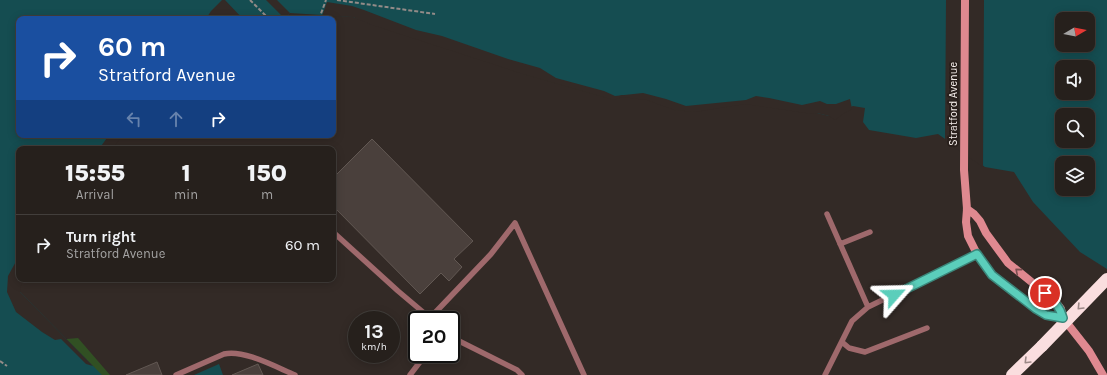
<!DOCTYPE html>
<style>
body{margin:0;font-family:Karla,sans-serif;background:#2e2825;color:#f1f3f6;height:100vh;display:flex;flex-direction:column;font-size:15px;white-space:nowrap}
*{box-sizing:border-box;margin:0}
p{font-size:13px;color:#a4a3a3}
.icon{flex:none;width:22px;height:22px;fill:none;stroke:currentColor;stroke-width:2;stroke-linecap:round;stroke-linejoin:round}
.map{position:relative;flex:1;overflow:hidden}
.details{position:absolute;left:16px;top:146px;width:320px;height:136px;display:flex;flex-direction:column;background:#26201c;border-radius:8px;box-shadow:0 2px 10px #0003,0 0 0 1px #423e3b}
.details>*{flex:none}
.banner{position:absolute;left:16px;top:16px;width:320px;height:122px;border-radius:8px;box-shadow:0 2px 10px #0003,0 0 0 1px #423e3b;background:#1a4fa0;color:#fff;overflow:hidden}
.needle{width:26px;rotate:80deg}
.controls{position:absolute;left:1055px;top:12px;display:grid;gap:8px}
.controls a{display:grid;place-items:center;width:40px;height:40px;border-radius:8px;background:#26201c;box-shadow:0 2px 10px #0003,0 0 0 1px #423e3b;font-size:20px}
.speed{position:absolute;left:348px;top:311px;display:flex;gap:8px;font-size:20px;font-weight:700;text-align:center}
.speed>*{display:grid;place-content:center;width:52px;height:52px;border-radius:50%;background:#26201c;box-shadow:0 2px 10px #0003,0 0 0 1px #423e3b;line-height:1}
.speed small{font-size:10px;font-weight:400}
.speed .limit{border:2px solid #111;border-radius:6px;background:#fff;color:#111}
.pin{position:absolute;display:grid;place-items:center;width:34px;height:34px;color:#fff;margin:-17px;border:2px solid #fff;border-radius:50%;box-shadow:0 1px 4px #0007}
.me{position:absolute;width:44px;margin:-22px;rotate:65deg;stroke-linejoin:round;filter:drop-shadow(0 0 3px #0008)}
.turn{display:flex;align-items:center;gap:14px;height:84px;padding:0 16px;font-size:18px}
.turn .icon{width:52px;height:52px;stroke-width:2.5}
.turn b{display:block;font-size:28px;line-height:34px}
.lanes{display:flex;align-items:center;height:38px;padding:0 16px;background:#0003;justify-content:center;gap:20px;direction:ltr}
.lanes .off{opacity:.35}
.eta{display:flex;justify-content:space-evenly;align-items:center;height:68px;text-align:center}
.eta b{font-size:24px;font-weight:800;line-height:28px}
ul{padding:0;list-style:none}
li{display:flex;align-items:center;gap:12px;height:60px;padding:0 16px;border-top:1px solid #423e3b}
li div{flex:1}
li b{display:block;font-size:15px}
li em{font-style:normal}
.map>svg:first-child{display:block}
</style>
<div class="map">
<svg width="1107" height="375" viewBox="0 0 1107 375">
<rect width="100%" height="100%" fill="#332a26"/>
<path fill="#315023" d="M 78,338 L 110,375 L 85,375 L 55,340 Z"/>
<path fill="#154d51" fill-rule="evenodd" d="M 0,0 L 222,0 L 211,11 L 206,19 L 19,19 L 19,135 L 120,135 L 111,149 L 19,149 L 19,279 L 20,292 L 102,375 L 0,375 Z
M 225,0 L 1107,0 L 1107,269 L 1080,252 L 1033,202 L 1014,172 L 985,167 L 938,134 L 916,138 L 869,130 L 863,122 L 865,108 L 853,106 L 829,116 L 817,113 L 745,102 L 695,110 L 647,98 L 622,95 L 614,98 L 353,17 L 290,13 L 285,19 L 243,19 ZM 1062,19 L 1088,19 L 1088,45 L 1062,45 ZM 1062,67 L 1088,67 L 1088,93 L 1062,93 ZM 1062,115 L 1088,115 L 1088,141 L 1062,141 ZM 1062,163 L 1088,163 L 1088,189 L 1062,189 Z
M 219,364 L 223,375 L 194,375 Z"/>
<path fill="#332a26" d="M 266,0 L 277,0 L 290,13 L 285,19 Z
M 946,0 L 984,0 L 983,167 L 945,141 Z
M 327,2 L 352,6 L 364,10 L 416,30 L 442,36 L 508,59 L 540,68 L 556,78 L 604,91 L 615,96 L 643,93 L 666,99 L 686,106 L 746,100 L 756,96 L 769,98 L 802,105 L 820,101 L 827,104 L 836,104 L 850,99 L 852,109 L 843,114 L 835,120 L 829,116 L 817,113 L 812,114 L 745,104 L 695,112 L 674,110 L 647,100 L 622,97 L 614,100 L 523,74 L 372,25 L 353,17 L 322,16 Z
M 109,135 L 122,135 L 113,149 L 99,149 Z
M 19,256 L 19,279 L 22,279 L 20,292 L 93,366 L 86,364 L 61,339 L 55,340 L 42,332 L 16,312 L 7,292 L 8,276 Z"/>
<path fill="#4a403c" stroke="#625853" d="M 372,139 L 473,241 L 454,259 L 462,267 L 449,281 L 441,273 L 420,294 L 333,206 L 333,178 Z
M 157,362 L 162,375 L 126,375 Z
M 258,364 L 263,375 L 232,375 Z"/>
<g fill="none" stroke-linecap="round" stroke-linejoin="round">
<path stroke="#938b88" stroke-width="2" stroke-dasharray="4 2" stroke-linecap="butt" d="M 250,0 L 269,19
M 337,0 L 435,14
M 319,19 L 326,0
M 0,361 L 7,366"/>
<path stroke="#9f696c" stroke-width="5.5" d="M 827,214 L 868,307
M 333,232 L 398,291 L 430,318
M 840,244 L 870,232
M 432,320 L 430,318 L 491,254 L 515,223 L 584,375
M 451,337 L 517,370 L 522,375
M 842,342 L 849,348 L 865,352 L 927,328
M 176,375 L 224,354 C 243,349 276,367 295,375
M 410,375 L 426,354
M 825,375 L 852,321 L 868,307 L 977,254"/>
<path stroke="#df8990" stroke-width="8" d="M 965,0 L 964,170 L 967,209 L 966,222 L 968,236 L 977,254 L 992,275 L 1036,309 L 1046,315 L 1063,318
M 967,209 L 974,214 L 980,221 L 986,233 L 1008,263 L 1055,301 L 1061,309 L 1063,318 L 1089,351 L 1103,375"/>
<path stroke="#fadedf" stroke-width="12" d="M 1012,375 L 1042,346"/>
<path stroke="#fadedf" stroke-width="12" d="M 1042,346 L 1107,279"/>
</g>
<defs><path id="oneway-chevron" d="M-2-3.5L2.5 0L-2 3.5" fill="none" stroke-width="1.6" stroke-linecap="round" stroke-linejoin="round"/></defs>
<use stroke="#7b4f50" href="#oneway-chevron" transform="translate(1018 271) rotate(-140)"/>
<g stroke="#9c8887">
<use href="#oneway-chevron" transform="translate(1080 307) rotate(134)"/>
<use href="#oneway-chevron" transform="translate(1027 361) rotate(135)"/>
</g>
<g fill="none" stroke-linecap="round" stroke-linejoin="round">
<g stroke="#3b867a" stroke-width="10">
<path id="route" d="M 894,295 L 977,254 L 992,275 L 1036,309 L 1046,315 L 1063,318 C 1060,307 1054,301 1045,293"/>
</g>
<use href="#route" stroke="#5bcebb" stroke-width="7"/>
</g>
<g text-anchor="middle" stroke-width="4" stroke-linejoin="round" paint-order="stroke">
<g font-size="11" fill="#f6efec" stroke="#29201c">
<text transform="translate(953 104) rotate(-90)" y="4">Stratford Avenue</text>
</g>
</g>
</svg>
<div class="controls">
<a><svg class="needle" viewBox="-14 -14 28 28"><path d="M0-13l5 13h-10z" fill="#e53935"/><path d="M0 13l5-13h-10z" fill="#a4a3a3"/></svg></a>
<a><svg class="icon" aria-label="sound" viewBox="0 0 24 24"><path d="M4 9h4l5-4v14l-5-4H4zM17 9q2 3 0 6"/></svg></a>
<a><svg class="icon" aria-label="search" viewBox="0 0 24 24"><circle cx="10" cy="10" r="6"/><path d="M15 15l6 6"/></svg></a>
<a><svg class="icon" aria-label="layers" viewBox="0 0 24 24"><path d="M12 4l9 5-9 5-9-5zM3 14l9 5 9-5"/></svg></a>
</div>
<div class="speed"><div>13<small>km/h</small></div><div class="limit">20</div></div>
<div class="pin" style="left:1045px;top:293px;background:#d93025"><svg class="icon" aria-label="arrive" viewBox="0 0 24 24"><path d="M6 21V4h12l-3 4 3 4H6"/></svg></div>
<svg class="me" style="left:894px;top:295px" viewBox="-20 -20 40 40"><path d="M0-17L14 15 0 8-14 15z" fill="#5bcebb" stroke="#fff" stroke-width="4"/></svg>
<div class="banner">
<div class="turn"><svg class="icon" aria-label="right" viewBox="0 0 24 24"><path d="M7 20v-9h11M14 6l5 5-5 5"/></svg><div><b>60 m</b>Stratford Avenue</div></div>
<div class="lanes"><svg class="icon off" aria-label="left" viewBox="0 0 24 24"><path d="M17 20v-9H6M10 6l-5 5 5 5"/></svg><svg class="icon off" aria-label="ahead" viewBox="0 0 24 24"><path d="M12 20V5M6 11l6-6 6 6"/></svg><svg class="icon" aria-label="right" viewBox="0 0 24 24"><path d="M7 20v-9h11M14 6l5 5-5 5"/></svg></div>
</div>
<section class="details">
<div class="eta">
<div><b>15:55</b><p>Arrival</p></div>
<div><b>1</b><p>min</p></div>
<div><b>150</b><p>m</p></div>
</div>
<ul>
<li><svg class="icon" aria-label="right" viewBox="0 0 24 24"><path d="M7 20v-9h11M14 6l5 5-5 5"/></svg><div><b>Turn right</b><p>Stratford Avenue</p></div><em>60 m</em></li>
</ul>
</section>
</div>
